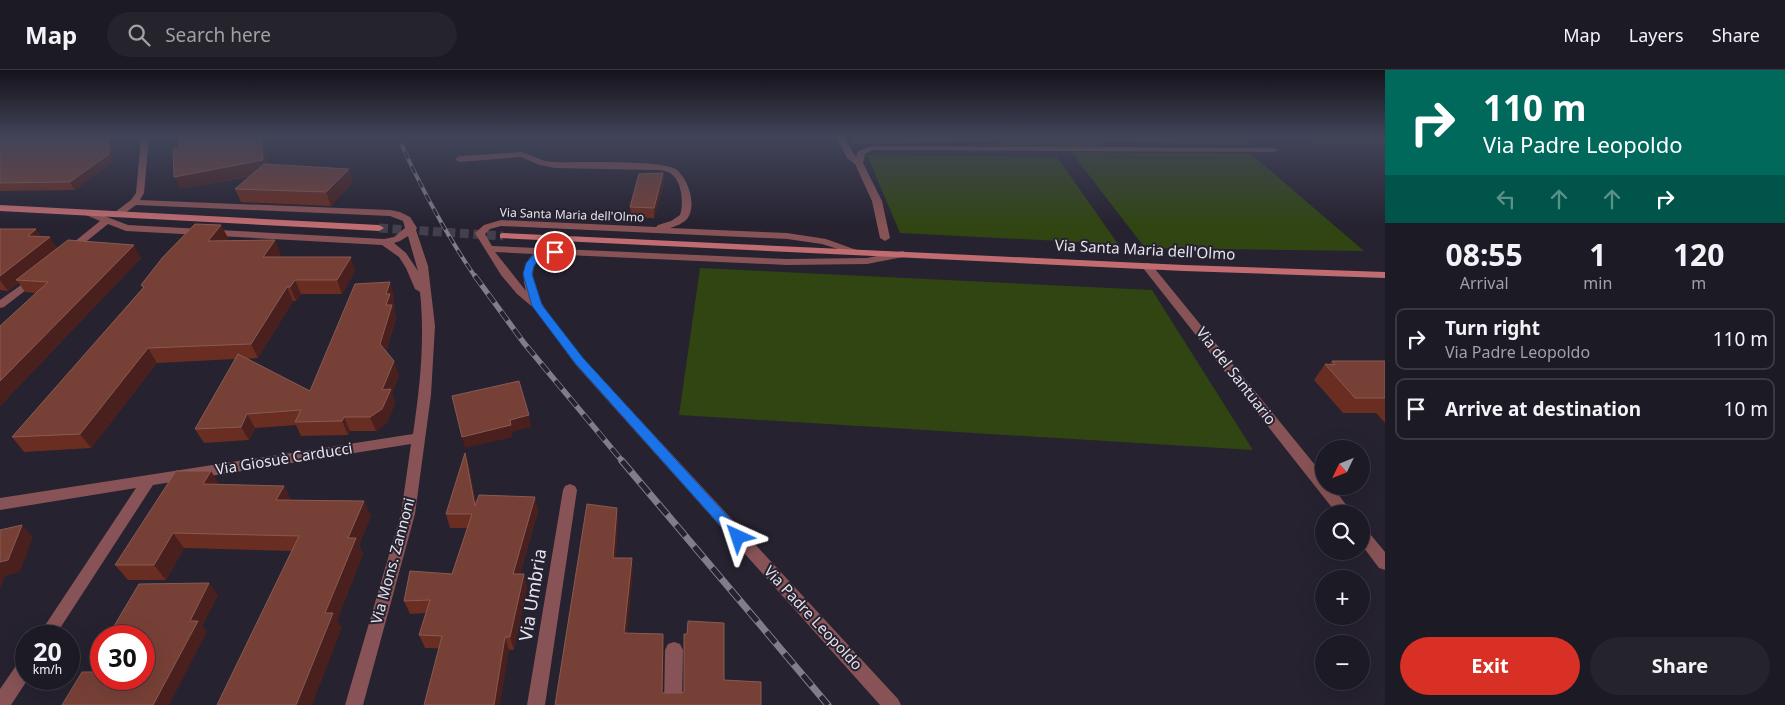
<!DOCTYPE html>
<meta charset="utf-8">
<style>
body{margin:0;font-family:"Noto Sans",sans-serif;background:#25232c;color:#f1f3f6;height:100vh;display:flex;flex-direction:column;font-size:19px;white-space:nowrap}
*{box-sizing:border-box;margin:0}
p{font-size:16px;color:#a0a1a6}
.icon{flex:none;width:28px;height:28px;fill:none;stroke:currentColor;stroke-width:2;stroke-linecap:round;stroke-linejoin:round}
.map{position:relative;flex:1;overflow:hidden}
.side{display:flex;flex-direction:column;background:#1c1a24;width:400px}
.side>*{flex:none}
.guide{background:#00695c;color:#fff;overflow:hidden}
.needle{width:32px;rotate:227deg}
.controls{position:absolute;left:1315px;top:370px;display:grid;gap:10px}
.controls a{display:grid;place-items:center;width:55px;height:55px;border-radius:50%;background:#1c1a24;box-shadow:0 5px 20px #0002,0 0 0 1px #3a3841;font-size:25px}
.speed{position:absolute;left:15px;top:555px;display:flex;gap:10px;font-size:25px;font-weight:700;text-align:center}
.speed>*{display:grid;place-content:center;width:65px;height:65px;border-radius:50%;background:#1c1a24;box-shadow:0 5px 20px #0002,0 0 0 1px #3a3841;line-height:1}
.speed small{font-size:12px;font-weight:400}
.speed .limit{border:8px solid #d22;background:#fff;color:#111}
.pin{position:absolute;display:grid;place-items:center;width:42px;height:42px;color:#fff;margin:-21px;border:2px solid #fff;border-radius:50%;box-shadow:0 1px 5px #0007}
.me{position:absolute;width:55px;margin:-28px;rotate:318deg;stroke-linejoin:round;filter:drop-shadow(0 0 4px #0008)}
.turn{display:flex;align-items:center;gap:18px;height:105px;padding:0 15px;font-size:22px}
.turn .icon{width:65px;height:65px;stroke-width:2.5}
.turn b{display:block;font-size:35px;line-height:42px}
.lanes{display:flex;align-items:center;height:48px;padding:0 15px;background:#0003;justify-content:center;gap:25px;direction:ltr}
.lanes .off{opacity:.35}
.eta{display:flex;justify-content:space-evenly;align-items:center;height:85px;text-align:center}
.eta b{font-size:30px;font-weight:700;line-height:35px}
.cta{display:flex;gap:10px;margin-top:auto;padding:10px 15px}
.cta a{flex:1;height:58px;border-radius:30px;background:#d93025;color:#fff;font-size:20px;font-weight:700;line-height:58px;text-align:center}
.cta a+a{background:#25232c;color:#f1f3f6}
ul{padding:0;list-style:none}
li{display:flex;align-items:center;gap:15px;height:62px;margin:0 10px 8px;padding:0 5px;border:2px solid #3a3841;border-radius:10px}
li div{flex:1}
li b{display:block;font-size:19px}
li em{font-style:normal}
header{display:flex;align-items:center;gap:30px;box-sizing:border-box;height:70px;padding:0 25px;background:#1c1a24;border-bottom:1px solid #3a3841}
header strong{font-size:24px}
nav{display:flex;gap:28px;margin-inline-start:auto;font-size:18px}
.search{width:350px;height:45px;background:#25232c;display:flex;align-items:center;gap:12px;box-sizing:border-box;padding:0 18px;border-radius:28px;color:#a0a1a6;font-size:19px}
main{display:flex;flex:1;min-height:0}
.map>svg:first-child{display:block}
</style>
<header>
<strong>Map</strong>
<div class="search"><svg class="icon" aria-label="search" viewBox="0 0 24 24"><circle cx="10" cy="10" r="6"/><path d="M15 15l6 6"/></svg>Search here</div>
<nav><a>Map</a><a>Layers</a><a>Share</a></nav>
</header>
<main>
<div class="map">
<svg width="1385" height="635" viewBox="0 0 1385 635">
<rect width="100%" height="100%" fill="#262230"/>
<path fill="#304512" d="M 850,67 L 1241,67 L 1251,75 L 1099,71 L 1105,78 L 1002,78 L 997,71 L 853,74 Z
M 1306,67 L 1385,67 L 1385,74 L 1316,74 Z
M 1071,82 L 1251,84 L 1364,181 L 1145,178 Z
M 867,85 L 1057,87 L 1118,174 L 900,163 Z
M 700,198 L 1152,220 L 1253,380 L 679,345 Z"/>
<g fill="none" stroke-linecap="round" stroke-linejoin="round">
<path stroke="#433f4c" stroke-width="9" stroke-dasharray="9 4.5" stroke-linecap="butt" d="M 379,158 L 503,166"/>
<path fill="#885356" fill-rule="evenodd" d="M 141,67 L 149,67 L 144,123 L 140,130 L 390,140 L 400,142 L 410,147 L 417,158 L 416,160 L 428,196 L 435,256 L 431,325 L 415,444 L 363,635 L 345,635 L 401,444 L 411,374 L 153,415 L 55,566 L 38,566 L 136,418 L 0,440 L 0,428 L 413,364 C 420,317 425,270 420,222 L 415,219 L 406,198 L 399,187 L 382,175 L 126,161 L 108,154 L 72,183 L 68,184 L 63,181 L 100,151 L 86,145 L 84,143 L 89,140 L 128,155 L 384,169 L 394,167 L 405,158 L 403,151 L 390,146 L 136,135 L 121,146 L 115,146 L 115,142 L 131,130 L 136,123 ZM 408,166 L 418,201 L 406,183 L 394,173 L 400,171 Z
M 836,67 L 844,67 L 856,87 L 858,81 L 872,76 L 1274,78 L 1278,80 L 1274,82 L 873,80 L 865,84 L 863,93 L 882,131 L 890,168 L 885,171 L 880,168 L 872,131 L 855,94 L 847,88 Z
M 522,82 L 545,91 L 555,92 C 578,93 662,89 677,100 C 689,110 697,137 687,149 C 682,154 676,156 670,158 L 787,163 L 826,169 L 862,182 L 857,185 L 822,174 L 787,169 L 501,156 L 490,159 L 485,164 L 492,176 L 787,189 L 867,188 L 903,181 L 908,184 L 903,187 L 867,194 L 787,195 L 544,184 C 541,188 536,192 534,197 C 526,225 567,268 583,288 L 898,629 L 901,635 L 880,635 L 575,294 L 535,239 L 517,224 L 501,205 L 475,163 L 484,155 L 501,150 L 656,157 L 658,155 L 671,151 L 680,145 C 684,133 682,110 670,103 C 666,101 661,100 658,100 L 555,98 L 540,95 L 521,87 L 459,92 L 455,89 L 459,86 ZM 495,182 L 533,184 C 522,196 522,206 526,221 Z
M 1147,193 L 1151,194 L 1324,406 L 1324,416 L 1332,416 L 1353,444 L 1337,444 L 1143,198 L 1142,196 Z
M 35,205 L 40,208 L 39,210 L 4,237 L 0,238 L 0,230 Z
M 570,414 L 575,416 L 577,420 L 545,635 L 527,635 L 563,420 L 565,416 Z
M 1361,457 L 1366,459 L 1385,482 L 1385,500 L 1379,498 L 1361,474 Z
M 674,572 L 680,574 L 683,580 L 682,635 L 664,635 L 665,580 L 668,574 Z
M 26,588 L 28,609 L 11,635 L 0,635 L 0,619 L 20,590 Z"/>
<path fill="#c06c71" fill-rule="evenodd" d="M 0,135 L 379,155 L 384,158 L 379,161 L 0,141 Z
M 503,163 L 1184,195 L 1385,202 L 1385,208 L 1184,201 L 500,168 L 500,164 Z"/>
<g stroke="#817d89" stroke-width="4">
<path id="rail-far2" d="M 398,67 C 420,116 445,163 476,208"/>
</g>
<g stroke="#817d89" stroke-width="5.5">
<path id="rail-far1" d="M 475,206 L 524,273 L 623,392"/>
</g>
<g stroke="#817d89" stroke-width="7">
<path id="rail" d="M 622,391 L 828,635"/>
</g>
<use href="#rail-far2" stroke="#262230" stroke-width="2.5" stroke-dasharray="8" stroke-linecap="butt"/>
<use href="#rail-far1" stroke="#262230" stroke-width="4" stroke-dasharray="11" stroke-linecap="butt"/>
<use href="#rail" stroke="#262230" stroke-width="5" stroke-dasharray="14" stroke-linecap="butt"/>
</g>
<path fill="#692d21" d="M 0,67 L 111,67 L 113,92 L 75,120 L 0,121 Z
M 267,94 L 353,112 L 331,136 L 241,132 L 235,119 L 251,106 L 180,119 Z
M 663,103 L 664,113 L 654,148 L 631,147 L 630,137 Z
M 221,155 L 228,168 L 226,171 L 281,184 L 278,187 L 355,201 L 342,224 L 301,224 L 296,231 L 293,231 L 258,288 L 246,289 L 310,321 L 394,225 L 393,231 L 395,237 L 394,240 L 396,248 L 386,282 L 399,305 L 392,323 L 395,333 L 387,353 L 376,361 L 350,361 L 348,365 L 301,366 L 296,355 L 255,358 L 249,370 L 204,373 L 195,359 L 235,289 L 157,293 L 91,378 L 24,382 L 12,367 L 143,218 L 141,215 Z
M 0,159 L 36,159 L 41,167 L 57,178 L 141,188 L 0,336 L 0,256 L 36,223 L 25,222 L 19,213 L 8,221 L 0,220 Z
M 1332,291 L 1385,291 L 1385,353 L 1376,343 L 1343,343 L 1314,310 L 1325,294 L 1330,294 Z
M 465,383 L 469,397 L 476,433 L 535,427 L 538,441 L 520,504 L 524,504 L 527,518 L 514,580 L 425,578 L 419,565 L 426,543 L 410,544 L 404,531 L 452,504 L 468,458 L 450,458 L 446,444 Z
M 211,401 L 219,415 L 284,416 L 291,430 L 371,446 L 359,475 L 363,484 L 337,550 L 342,558 L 291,481 L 184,478 L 166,510 L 128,510 L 115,495 Z
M 218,525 L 202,556 L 207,562 L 96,602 L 120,562 L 114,556 Z"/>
<path fill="#49201e" d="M 108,67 L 111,67 L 113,92 L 75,120 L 70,112 Z
M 261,67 L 264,67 L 268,102 L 180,119 L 174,107 Z
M 349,99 L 353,112 L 331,136 L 326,122 Z
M 663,103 L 664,113 L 654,148 L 654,138 Z
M 221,155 L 228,168 L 214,185 L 208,171 Z
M 36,159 L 44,172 L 50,167 L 59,181 L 16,210 L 19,213 L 8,221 L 0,210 L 0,206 L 28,166 Z
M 275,170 L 281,184 L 269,201 L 263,187 Z
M 134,175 L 141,188 L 0,336 L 0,311 Z
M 351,187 L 355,201 L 342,224 L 337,210 Z
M 295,210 L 301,224 L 296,231 L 290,217 Z
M 390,212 L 394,225 L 393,231 L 395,237 L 394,240 L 396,248 L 384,288 L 380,274 L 386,235 L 386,224 Z
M 287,217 L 293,231 L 258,288 L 251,274 Z
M 148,278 L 157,293 L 91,378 L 80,364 Z
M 394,291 L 399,305 L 392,323 L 395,333 L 387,353 L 376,361 L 370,347 Z
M 247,344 L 255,358 L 249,370 L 241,357 Z
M 529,345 L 531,357 L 512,362 L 513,367 L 465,378 L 462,367 L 510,350 Z
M 344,347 L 350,361 L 348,365 L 342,351 Z
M 465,383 L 469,397 L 479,450 L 475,436 Z
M 211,401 L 220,416 L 203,414 Z
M 284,416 L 292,432 L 276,430 Z
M 535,427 L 538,441 L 516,518 L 513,504 Z
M 364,431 L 371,446 L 359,475 L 363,484 L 337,550 L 342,558 L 312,635 L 296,635 L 348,468 Z
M 617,438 L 618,453 L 615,503 L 613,488 Z
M 22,455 L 33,467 L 20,502 L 5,506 L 0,519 L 0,492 Z
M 173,463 L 184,478 L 166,510 L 154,495 Z
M 632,488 L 633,503 L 626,577 L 624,563 Z
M 524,504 L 527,518 L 514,580 L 510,567 Z
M 209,513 L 218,525 L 202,556 L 207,562 L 169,635 L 153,635 L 190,551 Z
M 663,564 L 664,578 L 663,635 L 662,623 Z
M 505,567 L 509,580 L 500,635 L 494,635 Z"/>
<path fill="#774037" stroke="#885a53" d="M 0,67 L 108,67 L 109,84 L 70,112 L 0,113 Z
M 180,67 L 261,67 L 263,90 L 174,107 L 173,78 L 179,78 Z
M 264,94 L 349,99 L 326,122 L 235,119 Z
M 663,103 L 654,138 L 630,137 L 639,104 Z
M 195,154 L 221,155 L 208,171 L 275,170 L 263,187 L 351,187 L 337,210 L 295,210 L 290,217 L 287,217 L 251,274 L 148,278 L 80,364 L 12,367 L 144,217 L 141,215 L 163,187 Z
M 0,159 L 36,159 L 28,166 L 50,167 L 0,206 Z
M 68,170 L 134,175 L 0,311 L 0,256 L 48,212 L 16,210 Z
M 390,212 L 386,224 L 390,224 L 386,235 L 392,235 L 380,274 L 394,291 L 382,320 L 391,319 L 382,339 L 370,347 L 344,347 L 342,351 L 295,352 L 301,340 L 247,344 L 241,357 L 195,359 L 238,284 L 310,321 L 355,214 Z
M 1332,291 L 1385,291 L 1385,328 L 1355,328 L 1325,294 L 1335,295 Z
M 519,311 L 529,345 L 510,350 L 511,355 L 462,367 L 452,326 Z
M 465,383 L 475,436 L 479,425 L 535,427 L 513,504 L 524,504 L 510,567 L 505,567 L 494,635 L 424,635 L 442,566 L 419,565 L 430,530 L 404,531 L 410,501 L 452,504 L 472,444 L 446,444 Z
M 176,401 L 211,401 L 203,414 L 284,416 L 276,430 L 364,431 L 348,468 L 356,468 L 325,543 L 333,543 L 296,635 L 217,635 L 299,466 L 173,463 L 154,495 L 115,495 Z
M 587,434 L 617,438 L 613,488 L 632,488 L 624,563 L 663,564 L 662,623 L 682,623 L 684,621 L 684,564 L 687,564 L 688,551 L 724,553 L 724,610 L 761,612 L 761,635 L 555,635 Z
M 22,455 L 8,490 L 0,492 L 0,460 Z
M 209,513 L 190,551 L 198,551 L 153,635 L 62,635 L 82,602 L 96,602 L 101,592 L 101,609 L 144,609 L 144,566 L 117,566 L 123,556 L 114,556 L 139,514 Z"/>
<linearGradient id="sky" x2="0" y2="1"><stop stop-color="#15131a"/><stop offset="0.43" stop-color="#414459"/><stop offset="1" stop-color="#414459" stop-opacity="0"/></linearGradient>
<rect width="1385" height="156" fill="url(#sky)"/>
<path fill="#1a73e8" stroke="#114b97" d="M 541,179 L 555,179 L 560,182 L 555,185 L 543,184 L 534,196 L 532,204 L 542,235 L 583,288 L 743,463 L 745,467 L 743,471 L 738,473 L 734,471 L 575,293 L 532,236 L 523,204 L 526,193 L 538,180 Z"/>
<g text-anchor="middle" stroke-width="4" stroke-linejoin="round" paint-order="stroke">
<g font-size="12" fill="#e5e3ec" stroke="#262230">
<text transform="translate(572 145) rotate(2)" y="4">Via Santa Maria dell'Olmo</text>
</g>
<g font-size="15" fill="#e5e3ec" stroke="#262230">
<text transform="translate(1145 180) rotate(3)" y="5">Via Santa Maria dell'Olmo</text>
<text transform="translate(1236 306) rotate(52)" y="5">Via del Santuario</text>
<text transform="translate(284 389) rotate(-9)" y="5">Via Giosuè Carducci</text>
<text transform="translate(393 491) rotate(-75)" y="5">Via Mons. Zannoni</text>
<text transform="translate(813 548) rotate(47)" y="5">Via Padre Leopoldo</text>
</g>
<g font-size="18" fill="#e5e3ec" stroke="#262230">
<text transform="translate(533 525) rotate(-81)" y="6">Via Umbria</text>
</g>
</g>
</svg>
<div class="controls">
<a><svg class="needle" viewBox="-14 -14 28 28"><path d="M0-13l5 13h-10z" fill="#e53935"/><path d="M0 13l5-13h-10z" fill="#a0a1a6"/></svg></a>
<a><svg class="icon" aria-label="search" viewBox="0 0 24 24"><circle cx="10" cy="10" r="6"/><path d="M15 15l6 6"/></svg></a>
<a>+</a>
<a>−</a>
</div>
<div class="speed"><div>20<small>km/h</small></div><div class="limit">30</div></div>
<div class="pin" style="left:555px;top:182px;background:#d93025"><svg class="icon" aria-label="arrive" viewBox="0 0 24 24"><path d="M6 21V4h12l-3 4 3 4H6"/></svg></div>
<svg class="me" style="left:738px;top:467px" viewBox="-20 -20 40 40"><path d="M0-17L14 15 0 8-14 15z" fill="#1a73e8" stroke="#fff" stroke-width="4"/></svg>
</div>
<section class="side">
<div class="guide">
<div class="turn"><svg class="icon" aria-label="right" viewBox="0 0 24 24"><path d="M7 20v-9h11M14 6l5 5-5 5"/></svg><div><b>110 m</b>Via Padre Leopoldo</div></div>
<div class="lanes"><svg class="icon off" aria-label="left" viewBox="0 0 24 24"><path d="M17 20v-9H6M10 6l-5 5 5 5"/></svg><svg class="icon off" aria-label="ahead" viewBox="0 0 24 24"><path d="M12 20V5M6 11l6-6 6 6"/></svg><svg class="icon off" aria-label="ahead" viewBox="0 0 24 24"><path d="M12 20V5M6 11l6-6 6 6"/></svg><svg class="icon" aria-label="right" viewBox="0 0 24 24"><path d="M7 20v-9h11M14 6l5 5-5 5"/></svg></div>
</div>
<div class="eta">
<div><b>08:55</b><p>Arrival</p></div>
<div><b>1</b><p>min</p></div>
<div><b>120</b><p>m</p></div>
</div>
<ul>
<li><svg class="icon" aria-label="right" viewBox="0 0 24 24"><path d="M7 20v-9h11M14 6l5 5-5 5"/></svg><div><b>Turn right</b><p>Via Padre Leopoldo</p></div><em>110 m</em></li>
<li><svg class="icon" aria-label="arrive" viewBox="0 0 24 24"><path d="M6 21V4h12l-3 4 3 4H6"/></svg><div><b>Arrive at destination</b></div><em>10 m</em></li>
</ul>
<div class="cta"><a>Exit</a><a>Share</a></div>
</section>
</main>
